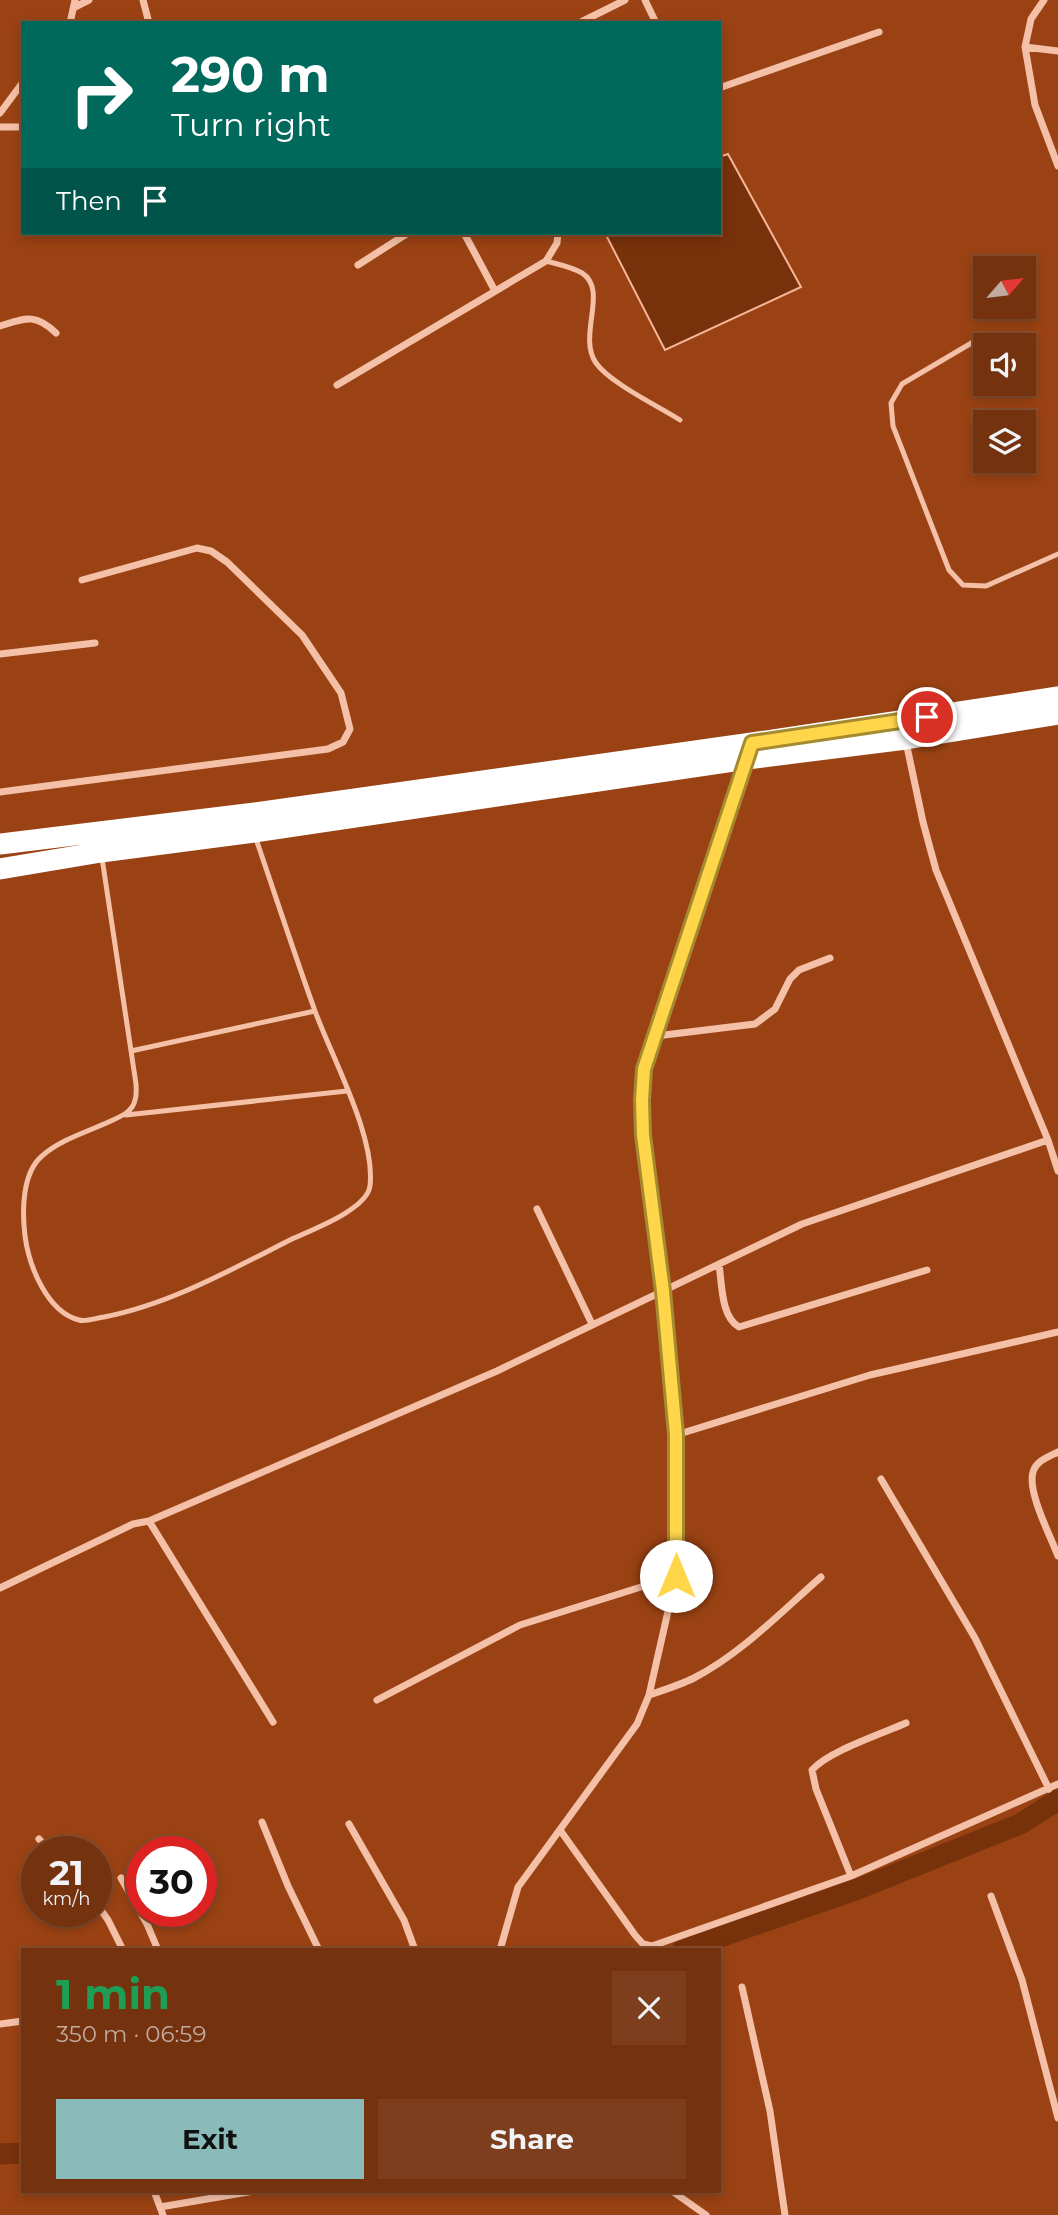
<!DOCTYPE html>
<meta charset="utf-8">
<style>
body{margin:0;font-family:Montserrat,sans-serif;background:#7c3e1c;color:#f1f3f6;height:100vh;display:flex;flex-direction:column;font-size:26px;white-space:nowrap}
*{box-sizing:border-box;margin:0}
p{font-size:23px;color:#c2aa9e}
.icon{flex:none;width:38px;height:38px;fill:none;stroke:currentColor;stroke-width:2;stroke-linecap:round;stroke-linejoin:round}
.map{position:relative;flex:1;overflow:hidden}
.side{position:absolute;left:21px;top:1948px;width:700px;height:245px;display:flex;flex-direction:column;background:#74320e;border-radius:0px;box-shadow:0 4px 10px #0003,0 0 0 2px #864d2e}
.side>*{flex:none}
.guide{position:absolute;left:21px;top:21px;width:700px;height:214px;border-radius:0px;box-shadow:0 4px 10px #0003,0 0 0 2px #864d2e;background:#00695c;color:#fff;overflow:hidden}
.needle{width:46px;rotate:62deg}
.controls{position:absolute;left:973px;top:256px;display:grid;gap:14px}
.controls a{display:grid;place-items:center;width:63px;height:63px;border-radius:0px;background:#74320e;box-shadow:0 4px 10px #0003,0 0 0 2px #864d2e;font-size:35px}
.speed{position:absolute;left:21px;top:1836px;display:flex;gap:14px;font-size:35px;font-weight:700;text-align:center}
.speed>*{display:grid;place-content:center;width:91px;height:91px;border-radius:50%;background:#74320e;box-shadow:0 4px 10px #0003,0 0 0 2px #864d2e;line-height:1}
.speed small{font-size:18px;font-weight:400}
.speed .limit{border:10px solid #d22;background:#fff;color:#111}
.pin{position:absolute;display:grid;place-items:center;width:60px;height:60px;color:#fff;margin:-30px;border:4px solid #fff;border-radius:50%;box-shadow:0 2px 7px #0007}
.me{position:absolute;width:77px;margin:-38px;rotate:0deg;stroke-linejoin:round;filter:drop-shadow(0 0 5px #0008)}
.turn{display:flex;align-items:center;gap:24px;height:147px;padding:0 35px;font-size:32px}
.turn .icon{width:91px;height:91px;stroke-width:2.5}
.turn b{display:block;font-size:49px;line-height:60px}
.then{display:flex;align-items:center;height:66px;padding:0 35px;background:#0003;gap:14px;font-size:26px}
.round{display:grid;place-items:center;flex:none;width:74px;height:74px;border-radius:0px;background:#7c3e1c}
.summary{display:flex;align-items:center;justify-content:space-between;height:119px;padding:0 35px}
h1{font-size:42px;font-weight:700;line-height:52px;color:#1e9e55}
.button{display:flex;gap:14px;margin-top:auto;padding:14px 35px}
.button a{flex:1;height:80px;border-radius:0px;background:#8bbbb9;color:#111;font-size:28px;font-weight:700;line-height:80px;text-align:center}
.button a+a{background:#7c3e1c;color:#f1f3f6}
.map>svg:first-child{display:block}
</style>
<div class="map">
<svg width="1058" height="2215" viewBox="0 0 1058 2215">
<rect width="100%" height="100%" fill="#9a4213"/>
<path fill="#77310b" stroke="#f7b699" stroke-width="2" d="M 728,154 L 801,287 L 665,350 L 605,233 L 719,233 L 719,157 Z"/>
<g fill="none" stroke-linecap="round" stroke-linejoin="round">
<path stroke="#77310b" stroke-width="21" d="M 682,1950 L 858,1889 L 1020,1824 L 1058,1800
M 0,2154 L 23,2153"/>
<path stroke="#f4c0a7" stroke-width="5" d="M 546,261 C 557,264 572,267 582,273 C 609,290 577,336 596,363 C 610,383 658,406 680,420
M 985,335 L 902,384 L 891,403 L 893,426 L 949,570 L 963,585 L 986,586 L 1058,554
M 102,858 L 136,1084 C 136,1089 137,1095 135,1100 C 133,1111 122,1116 113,1120 C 90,1131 61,1139 42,1156 C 22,1173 22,1211 25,1236 C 29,1266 47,1312 79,1320 C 86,1322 96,1318 104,1317 C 171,1304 234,1268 294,1238 C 314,1229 367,1209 370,1186 C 376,1137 332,1058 315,1011 C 294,953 275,894 255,836
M 131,1051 L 315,1011
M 126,1115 L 347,1091"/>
<path stroke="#f4c0a7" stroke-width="7" d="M 143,0 L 149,23
M 645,0 L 656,23
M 1044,0 L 1031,19 L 1025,47 L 1035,105 L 1058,166
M 75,7 L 89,0
M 70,23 L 75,0
M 579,23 L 625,0
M 1025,47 L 1058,51
M 719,88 L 879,32
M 0,113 L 23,82
M 0,127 L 23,127
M 464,233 L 495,291
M 358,265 L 408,233
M 0,326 C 26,318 35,313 56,333
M 337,385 L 546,261 L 557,243 L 558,233
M 0,654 L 95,643
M 906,742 L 923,822 L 936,870 L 1048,1140 L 1058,1171
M 0,792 L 328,749 L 343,742 L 350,729 L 341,693 L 302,635 L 227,562 L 211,551 L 197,548 L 82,580
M 656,1036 L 755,1024 L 775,1009 L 790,979 L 799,970 L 830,958
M 537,1209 L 592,1324
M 719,1264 C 722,1284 721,1317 739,1327 L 927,1270
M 676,1435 L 870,1375 L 1058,1332
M 1058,1452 C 1048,1457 1036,1461 1033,1472 C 1027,1492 1051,1537 1058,1556
M 881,1479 L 975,1638 L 1049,1789
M 149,1521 L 273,1722
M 0,1588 L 133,1524 L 149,1521 L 497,1371 L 802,1224 L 1048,1140
M 649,1695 C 664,1690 680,1685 694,1678 C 742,1653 781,1612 821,1577
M 377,1700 L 520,1625 L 676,1576
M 262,1822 L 288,1886 L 319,1950
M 349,1824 L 404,1920 L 415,1950
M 560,1830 L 635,1935 L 643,1944 L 652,1946 L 851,1876 L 1058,1784
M 39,1839 L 51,1852
M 851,1876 L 816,1789 L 812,1770 C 829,1751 881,1734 906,1723
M 121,1878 L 147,1924 L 158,1950
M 991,1896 L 1022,1980 L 1058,2118
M 96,1903 L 108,1920 L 123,1950
M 500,1950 L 518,1887 L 637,1724 L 649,1695 L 676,1576 L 676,1435 L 663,1291 L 643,1135 L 642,1100 L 644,1069 L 746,764
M 742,1987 L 770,2111 L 785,2215
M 0,2024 L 23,2021
M 154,2191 L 163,2215
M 672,2191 L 706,2215
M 160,2207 L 254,2191"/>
<path stroke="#fff" stroke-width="21" d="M 0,844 L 255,813 L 752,743 L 1058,697
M 0,869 L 101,852 L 254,832 L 747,759 L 906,739 L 1058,714"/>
</g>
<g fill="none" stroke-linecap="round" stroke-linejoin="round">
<g stroke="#a68a30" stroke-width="18">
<path id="route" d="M 676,1576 L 676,1435 L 663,1291 L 643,1135 L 642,1100 L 644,1069 L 752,743 L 927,717"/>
</g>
<use href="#route" stroke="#ffd54a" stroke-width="12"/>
</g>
</svg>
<div class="controls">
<a><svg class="needle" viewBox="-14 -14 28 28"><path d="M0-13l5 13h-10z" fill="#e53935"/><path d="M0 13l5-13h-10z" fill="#c2aa9e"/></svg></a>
<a><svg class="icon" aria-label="sound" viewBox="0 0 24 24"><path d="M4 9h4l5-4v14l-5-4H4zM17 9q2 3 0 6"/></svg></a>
<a><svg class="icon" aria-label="layers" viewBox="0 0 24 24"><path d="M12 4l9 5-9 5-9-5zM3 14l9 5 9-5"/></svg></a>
</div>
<div class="speed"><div>21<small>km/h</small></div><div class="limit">30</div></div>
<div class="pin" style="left:927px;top:717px;background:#d93025"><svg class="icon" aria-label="arrive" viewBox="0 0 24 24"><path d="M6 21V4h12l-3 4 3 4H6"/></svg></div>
<svg class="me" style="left:676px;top:1576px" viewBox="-20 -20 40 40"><circle r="19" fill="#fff"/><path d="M0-13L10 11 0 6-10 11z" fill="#ffd54a"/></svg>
<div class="guide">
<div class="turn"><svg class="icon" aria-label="right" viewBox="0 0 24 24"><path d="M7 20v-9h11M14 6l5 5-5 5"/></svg><div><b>290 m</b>Turn right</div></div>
<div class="then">Then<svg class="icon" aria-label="arrive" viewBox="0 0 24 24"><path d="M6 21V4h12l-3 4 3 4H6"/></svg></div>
</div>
<section class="side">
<div class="summary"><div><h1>1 min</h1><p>350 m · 06:59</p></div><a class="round"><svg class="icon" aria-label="close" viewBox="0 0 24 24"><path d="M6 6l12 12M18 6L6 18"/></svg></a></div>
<div class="button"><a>Exit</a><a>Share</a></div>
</section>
</div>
